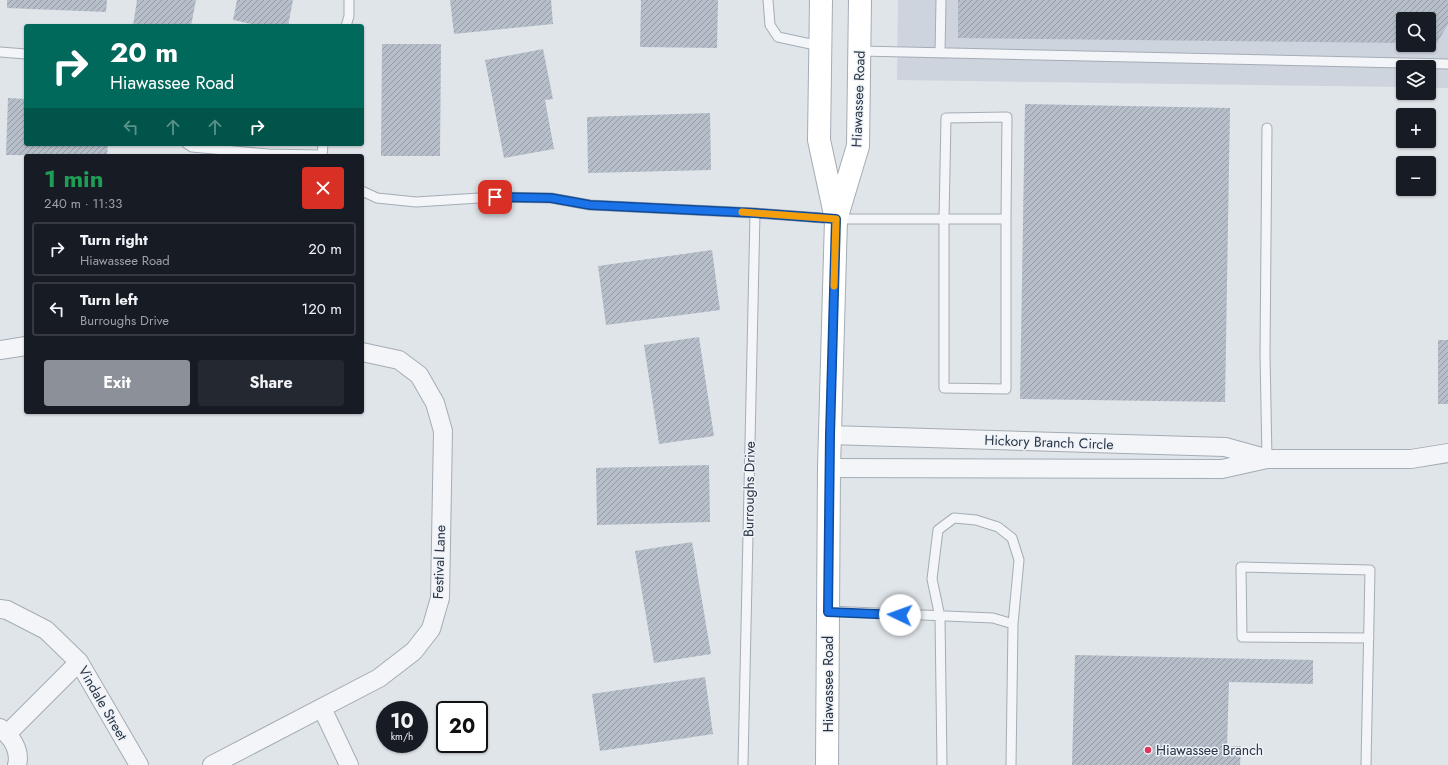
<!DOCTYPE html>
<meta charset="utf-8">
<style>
body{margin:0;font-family:Jost,sans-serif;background:#242831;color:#f1f3f6;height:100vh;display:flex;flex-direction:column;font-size:15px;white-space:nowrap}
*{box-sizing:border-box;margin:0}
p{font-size:13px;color:#9ea1a6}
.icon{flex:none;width:22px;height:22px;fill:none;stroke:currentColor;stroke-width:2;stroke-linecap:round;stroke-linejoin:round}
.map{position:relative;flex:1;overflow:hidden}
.panel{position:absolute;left:24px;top:154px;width:340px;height:260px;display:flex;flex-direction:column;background:#171b24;border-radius:4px;box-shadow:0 1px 3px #0004}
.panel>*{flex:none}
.guide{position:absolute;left:24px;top:24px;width:340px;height:122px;border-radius:4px;box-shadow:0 1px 3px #0004;background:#00695c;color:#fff;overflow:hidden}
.fabs{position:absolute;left:1396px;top:12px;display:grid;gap:8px}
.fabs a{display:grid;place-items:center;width:40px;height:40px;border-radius:4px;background:#171b24;box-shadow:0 1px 3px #0004;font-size:20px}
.speed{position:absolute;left:376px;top:701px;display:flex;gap:8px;font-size:20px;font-weight:700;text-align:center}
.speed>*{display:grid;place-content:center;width:52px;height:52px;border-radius:50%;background:#171b24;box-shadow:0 1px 3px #0004;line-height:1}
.speed small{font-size:10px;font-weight:400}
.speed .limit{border:2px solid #111;border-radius:6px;background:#fff;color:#111}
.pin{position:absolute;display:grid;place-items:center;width:34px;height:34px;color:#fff;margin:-17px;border-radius:8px;box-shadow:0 2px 6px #0006}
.me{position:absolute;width:44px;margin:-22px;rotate:273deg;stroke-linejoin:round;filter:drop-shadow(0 0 3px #0008)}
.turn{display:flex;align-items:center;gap:14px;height:84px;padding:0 20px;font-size:18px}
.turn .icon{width:52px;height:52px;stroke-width:2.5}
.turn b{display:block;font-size:28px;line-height:34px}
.lanes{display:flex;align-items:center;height:38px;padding:0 20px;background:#0003;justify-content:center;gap:20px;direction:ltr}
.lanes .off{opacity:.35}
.round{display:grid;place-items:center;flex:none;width:42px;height:42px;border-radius:4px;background:#242831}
.summary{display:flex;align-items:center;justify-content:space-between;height:68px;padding:0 20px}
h1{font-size:24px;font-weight:700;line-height:30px;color:#1e9e55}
.button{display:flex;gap:8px;margin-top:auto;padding:8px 20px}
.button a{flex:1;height:46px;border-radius:4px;background:#8c9099;color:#fff;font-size:16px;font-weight:700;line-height:46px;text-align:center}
.button a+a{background:#242831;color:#f1f3f6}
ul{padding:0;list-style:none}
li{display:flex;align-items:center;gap:12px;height:54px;margin:0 8px 6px;padding:0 12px;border:2px solid #363941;border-radius:4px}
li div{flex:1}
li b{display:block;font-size:15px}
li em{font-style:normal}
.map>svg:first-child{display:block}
</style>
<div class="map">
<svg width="1448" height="765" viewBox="0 0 1448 765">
<defs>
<pattern id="building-hatch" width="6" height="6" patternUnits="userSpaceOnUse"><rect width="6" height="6" fill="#b6bec9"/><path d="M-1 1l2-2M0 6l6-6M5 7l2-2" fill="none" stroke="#949ba5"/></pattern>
</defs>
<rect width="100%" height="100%" fill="#e0e5ea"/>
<path fill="#cdd4dd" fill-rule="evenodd" d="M 898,0 L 1448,0 L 1448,88 L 1429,88 L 1429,67 L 1403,67 L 1403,87 L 897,80 ZM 1403,19 L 1429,19 L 1429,45 L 1403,45 Z"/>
<path fill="url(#building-hatch)" d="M 7,0 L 107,0 L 106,12 L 7,8 Z
M 137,0 L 196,0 L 191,26 L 133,26 Z
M 237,0 L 293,0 L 288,26 L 261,26 L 233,20 Z
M 450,0 L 551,0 L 553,24 L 454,34 Z
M 641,0 L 718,0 L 717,48 L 640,47 Z
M 958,0 L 1448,0 L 1448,24 L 1437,43 L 1429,43 L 1429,19 L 1403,19 L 1403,43 L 958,38 Z
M 382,44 L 441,44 L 440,156 L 381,156 Z
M 543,49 L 553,99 L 545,100 L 554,149 L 504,158 L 485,60 Z
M 8,98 L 26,99 L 26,144 L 108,144 L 107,156 L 6,155 Z
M 1025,104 L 1230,108 L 1225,402 L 1020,399 Z
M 710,113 L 711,170 L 588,173 L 587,117 Z
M 712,250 L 720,310 L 606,325 L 598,266 Z
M 699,337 L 714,436 L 659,444 L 644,345 Z
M 1438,340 L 1448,340 L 1448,404 L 1438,404 Z
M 709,465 L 710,522 L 597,525 L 596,468 Z
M 692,542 L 711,654 L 654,663 L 635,551 Z
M 1075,655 L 1313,660 L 1313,684 L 1229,682 L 1227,746 L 1241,746 L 1240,765 L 1072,765 Z
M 705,677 L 713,734 L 600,751 L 592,694 Z"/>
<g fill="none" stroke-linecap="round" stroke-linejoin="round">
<g stroke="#a4acb5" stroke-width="11">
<path id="lane" d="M 768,0 L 770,25 L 778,37 L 820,46
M 346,26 L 349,16 L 349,0
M 860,51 L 1448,64
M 0,52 L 26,54
M 940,53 L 941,0
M 1267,128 L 1265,354 L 1267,459
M 187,144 L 192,147 L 268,154 L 321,155
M 322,156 L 323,144
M 362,191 L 377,198 L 416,202 L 495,197 L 551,198 L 590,205 L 755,213 L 836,219 L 1006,219 L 1006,389 L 944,388 L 944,219 L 946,118 L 1007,117 L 1006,219
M 828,611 L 993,618 L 1013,624 L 1011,765
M 743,765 L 755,213
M 942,765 L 940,617 L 932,579 L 938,530 L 954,518 L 976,520 L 998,527 L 1012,538 L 1019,560 L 1013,624
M 1366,765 L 1370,570 L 1241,567 L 1242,637 L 1369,638"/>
</g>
<g stroke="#a4acb5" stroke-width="20">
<path id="street" d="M 0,350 L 26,346
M 830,435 L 1225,447 L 1265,458
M 829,468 L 1222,469 L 1267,459 L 1411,459 L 1448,453
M 0,609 L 7,610 L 46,630 L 79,662 L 139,765
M 322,708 L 349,765
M 0,728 C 11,736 21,750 17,765
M 8,733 L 79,662
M 212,765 L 379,678 L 414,651 L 431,629 L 440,598 L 443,431 L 435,403 L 419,375 L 399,360 L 362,352"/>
</g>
<g stroke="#a4acb5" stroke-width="24">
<path id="secondary" d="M 821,0 L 819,140 L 836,219 L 829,468 L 827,765
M 837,216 L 858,146 L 860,0"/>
</g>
<use href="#lane" stroke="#f3f5f8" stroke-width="9"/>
<use href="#street" stroke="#f3f5f8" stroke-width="18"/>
<use href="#secondary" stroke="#fff" stroke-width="22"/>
</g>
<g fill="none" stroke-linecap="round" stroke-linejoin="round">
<g stroke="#114b97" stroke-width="10">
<path id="route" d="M 495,197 L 551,198 L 590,205 L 755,213 L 836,219 L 830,435 L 828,612 L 900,615"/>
</g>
<use href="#route" stroke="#1a73e8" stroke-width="7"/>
<path stroke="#f59e0b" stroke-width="7" d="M 742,212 L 836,219 L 834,286"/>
</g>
<circle fill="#dd375b" stroke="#eff3f8" stroke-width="1.5" cx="1148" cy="750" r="4"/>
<g text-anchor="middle" stroke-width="3" stroke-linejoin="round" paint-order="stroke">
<g font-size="14" fill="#263344" stroke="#eff3f8">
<text transform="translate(858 99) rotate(-88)" y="5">Hiawassee Road</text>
<text transform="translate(1049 442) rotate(2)" y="5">Hickory Branch Circle</text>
<text transform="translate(749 489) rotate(-89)" y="5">Burroughs Drive</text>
<text transform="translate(439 562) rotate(-88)" y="5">Festival Lane</text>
<text transform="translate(828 684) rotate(-90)" y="5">Hiawassee Road</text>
<text transform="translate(103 703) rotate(60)" y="5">Vindale Street</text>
</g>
<g font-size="14" fill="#263344" stroke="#eff3f8" text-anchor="start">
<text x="1156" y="755">Hiawassee Branch</text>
</g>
</g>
</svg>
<div class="fabs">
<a><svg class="icon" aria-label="search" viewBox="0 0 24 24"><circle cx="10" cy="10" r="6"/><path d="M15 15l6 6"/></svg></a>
<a><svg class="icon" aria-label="layers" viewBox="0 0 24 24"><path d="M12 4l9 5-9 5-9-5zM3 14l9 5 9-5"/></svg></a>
<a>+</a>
<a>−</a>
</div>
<div class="speed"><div>10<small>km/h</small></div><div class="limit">20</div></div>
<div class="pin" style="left:495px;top:197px;background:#d93025"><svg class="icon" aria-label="arrive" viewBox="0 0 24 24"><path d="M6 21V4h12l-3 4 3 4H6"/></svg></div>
<svg class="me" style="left:900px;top:615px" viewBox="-20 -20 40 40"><circle r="19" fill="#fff"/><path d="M0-13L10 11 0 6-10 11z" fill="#1a73e8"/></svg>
<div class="guide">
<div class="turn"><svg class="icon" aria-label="right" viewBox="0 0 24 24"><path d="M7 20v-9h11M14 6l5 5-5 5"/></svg><div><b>20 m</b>Hiawassee Road</div></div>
<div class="lanes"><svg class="icon off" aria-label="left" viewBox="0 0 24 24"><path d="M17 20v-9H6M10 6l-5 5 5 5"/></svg><svg class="icon off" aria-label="ahead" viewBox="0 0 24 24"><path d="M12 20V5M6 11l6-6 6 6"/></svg><svg class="icon off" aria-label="ahead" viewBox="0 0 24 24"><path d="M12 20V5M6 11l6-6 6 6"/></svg><svg class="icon" aria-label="right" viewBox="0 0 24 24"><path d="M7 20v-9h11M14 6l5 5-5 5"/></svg></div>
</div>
<section class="panel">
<div class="summary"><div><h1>1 min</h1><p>240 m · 11:33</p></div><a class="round" style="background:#d93025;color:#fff"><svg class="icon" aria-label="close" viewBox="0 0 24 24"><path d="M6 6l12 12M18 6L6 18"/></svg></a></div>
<ul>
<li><svg class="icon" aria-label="right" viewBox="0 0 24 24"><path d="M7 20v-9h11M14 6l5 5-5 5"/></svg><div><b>Turn right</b><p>Hiawassee Road</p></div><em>20 m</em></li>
<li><svg class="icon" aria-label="left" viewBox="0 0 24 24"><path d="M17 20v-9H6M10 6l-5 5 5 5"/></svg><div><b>Turn left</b><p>Burroughs Drive</p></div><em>120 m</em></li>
</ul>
<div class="button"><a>Exit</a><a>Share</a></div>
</section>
</div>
